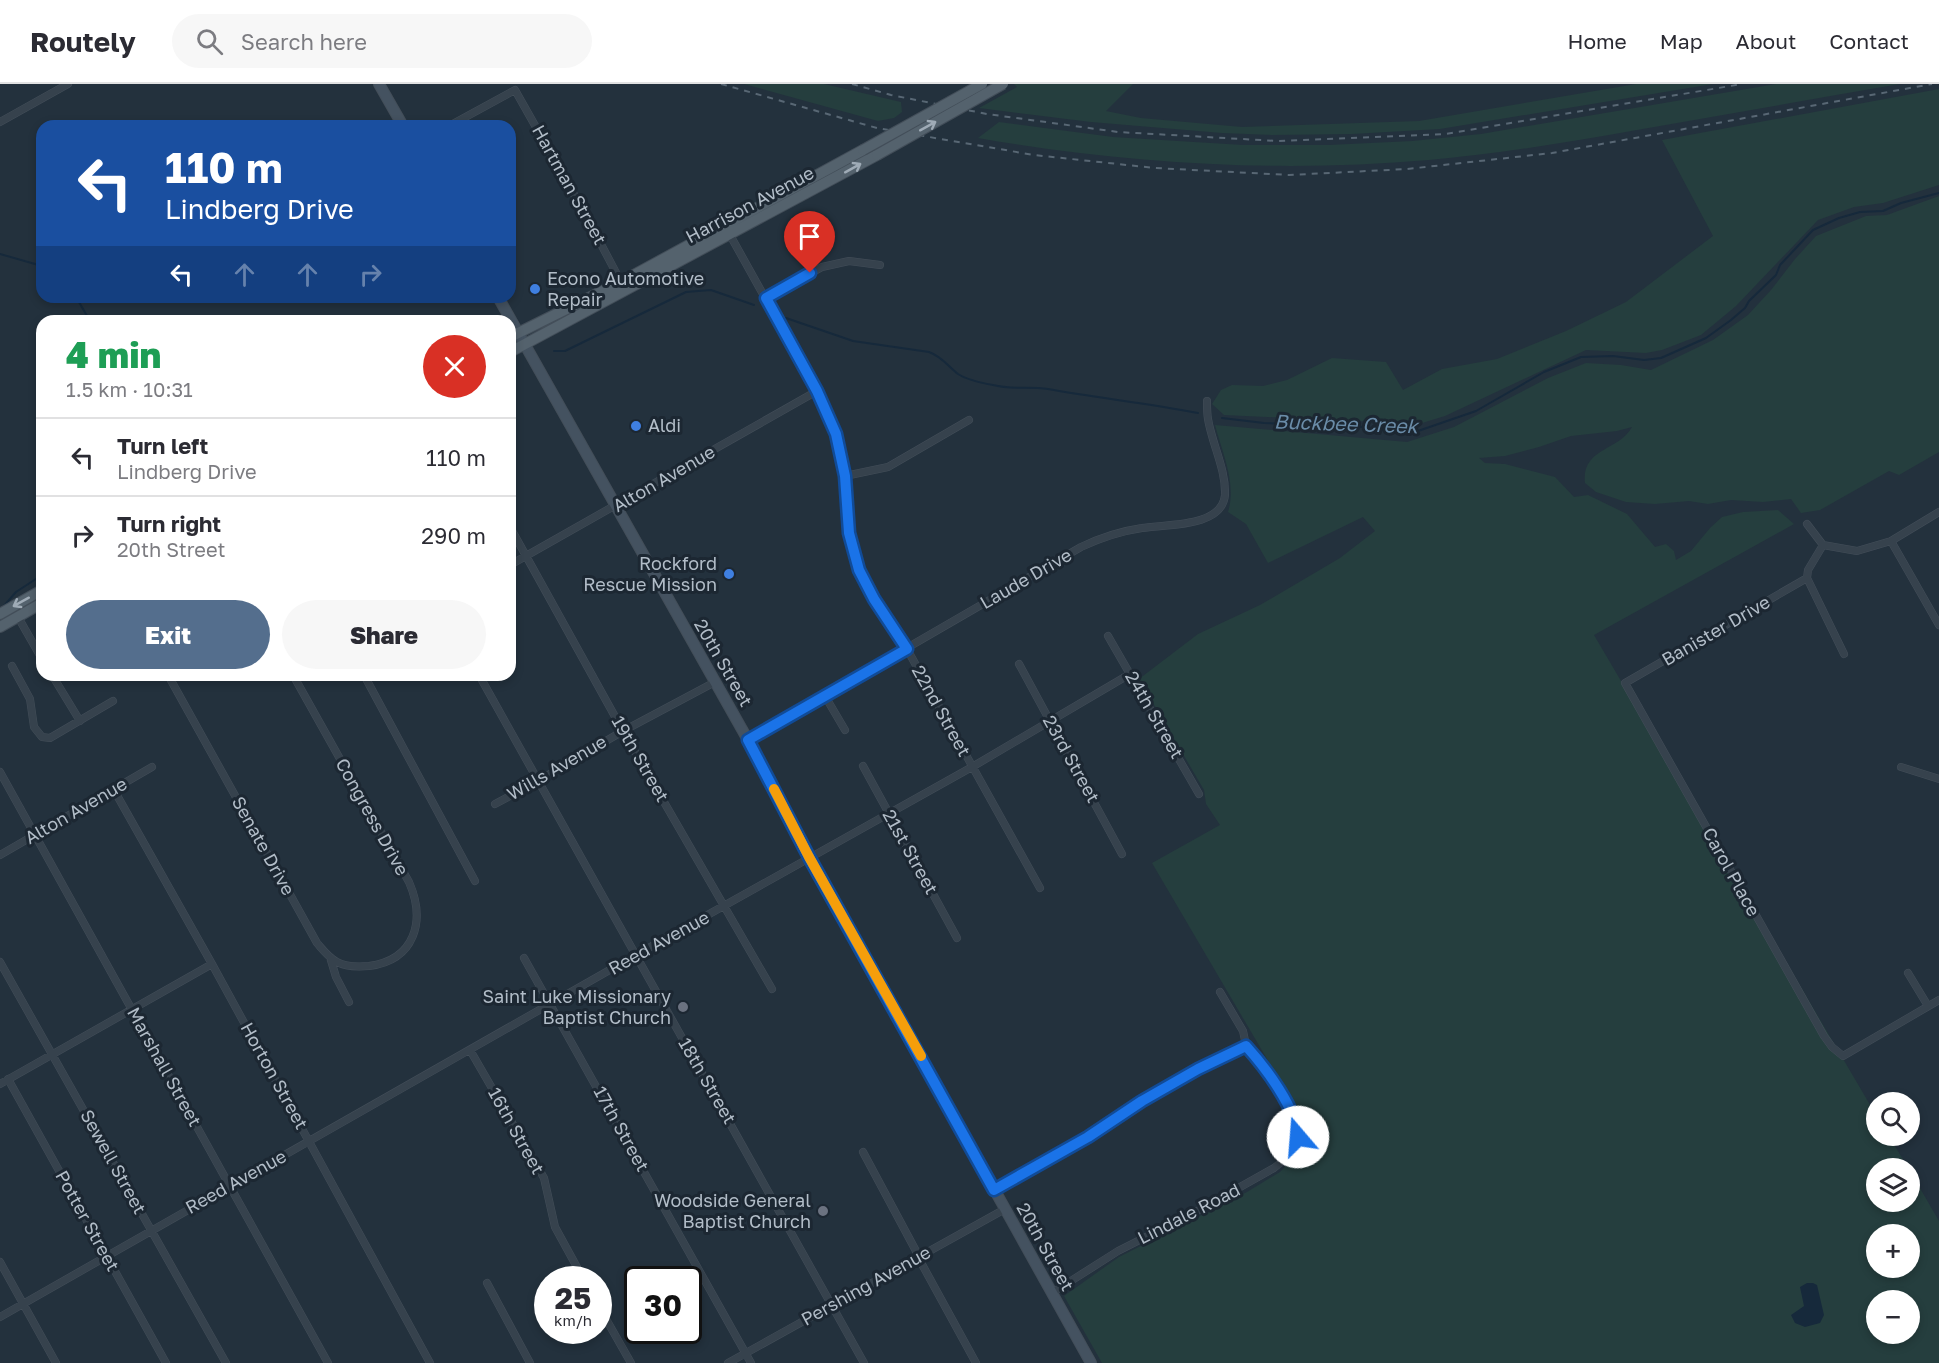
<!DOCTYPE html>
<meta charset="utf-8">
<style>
body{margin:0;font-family:"Golos Text",sans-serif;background:#f7f7f7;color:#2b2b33;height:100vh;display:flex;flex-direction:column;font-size:22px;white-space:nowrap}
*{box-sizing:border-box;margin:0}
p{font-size:20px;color:#7c7c81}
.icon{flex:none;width:33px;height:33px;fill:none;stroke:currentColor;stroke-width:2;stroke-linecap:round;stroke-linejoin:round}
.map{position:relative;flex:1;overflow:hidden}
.drawer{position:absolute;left:36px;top:231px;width:480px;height:366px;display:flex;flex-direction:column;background:#fff;border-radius:18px;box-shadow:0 3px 9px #0003}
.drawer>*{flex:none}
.hud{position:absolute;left:36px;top:36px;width:480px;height:183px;border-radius:18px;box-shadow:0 3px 9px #0003;background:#1a4fa0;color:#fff;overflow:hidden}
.fabs{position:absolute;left:1866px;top:1008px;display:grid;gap:12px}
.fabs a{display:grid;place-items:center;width:54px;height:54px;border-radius:50%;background:#fff;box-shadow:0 3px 9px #0003;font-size:30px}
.speed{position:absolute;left:534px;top:1182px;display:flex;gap:12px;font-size:30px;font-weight:700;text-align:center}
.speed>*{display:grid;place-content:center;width:78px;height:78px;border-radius:50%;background:#fff;box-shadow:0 3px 9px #0003;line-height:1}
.speed small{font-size:15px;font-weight:400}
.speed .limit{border:3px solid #111;border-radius:9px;background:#fff;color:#111}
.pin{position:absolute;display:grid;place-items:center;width:51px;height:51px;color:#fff;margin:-62px -26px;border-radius:50% 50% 50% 0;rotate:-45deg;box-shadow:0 0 6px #0007}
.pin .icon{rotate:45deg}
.me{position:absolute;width:66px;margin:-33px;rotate:342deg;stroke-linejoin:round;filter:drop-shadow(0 0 4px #0008)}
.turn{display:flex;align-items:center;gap:21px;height:126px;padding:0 30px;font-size:27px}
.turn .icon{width:78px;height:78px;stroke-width:2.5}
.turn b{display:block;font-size:42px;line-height:51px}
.lanes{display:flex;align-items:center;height:57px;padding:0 30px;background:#0003;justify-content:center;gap:30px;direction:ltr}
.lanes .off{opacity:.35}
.round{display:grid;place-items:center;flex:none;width:63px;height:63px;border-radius:32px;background:#f7f7f7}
.headline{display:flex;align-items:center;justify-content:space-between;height:102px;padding:0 30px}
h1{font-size:36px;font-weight:800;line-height:45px;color:#1e9e55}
.action{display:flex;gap:12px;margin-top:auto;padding:12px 30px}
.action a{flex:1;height:69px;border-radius:36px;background:#546e8d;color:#fff;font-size:24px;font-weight:800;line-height:69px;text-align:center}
.action a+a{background:#f7f7f7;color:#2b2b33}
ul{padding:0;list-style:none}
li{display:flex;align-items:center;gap:18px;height:78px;padding:0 30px;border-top:2px solid #e1e1e2}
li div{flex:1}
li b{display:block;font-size:22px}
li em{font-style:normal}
header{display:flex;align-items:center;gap:36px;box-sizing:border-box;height:84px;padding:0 30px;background:#fff;border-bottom:2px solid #e1e1e2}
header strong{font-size:28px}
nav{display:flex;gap:33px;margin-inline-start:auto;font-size:21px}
.search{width:420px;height:54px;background:#f7f7f7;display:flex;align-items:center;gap:15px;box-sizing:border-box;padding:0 21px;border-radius:33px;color:#7c7c81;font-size:22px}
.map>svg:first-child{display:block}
</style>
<header>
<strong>Routely</strong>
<div class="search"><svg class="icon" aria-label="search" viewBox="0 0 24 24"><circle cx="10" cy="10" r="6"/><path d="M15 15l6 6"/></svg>Search here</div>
<nav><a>Home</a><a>Map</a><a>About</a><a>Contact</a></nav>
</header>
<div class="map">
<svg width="1939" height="1279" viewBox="0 0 1939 1279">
<rect width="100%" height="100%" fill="#23313d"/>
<path fill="#253e3e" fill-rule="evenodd" d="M 744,0 L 824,0 L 901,18 L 902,28 L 894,34 L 878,37 Z
M 1014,0 L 1133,0 L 1106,27 L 1141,34 L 1242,43 L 1419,37 L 1636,0 L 1713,0 L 1440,45 L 1352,50 L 1273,51 L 1222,49 L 1091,38 L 979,24 L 1017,3 Z
M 1776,0 L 1900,0 C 1812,15 1725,31 1637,46 C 1568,58 1499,70 1429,76 C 1278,89 1127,80 978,54 L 999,38 L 1113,53 L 1243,61 L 1329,61 L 1412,57 L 1481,50 Z
M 1939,5 L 1939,101 L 1883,119 L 1854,123 L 1818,136 L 1736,222 L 1701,251 L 1662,266 L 1646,269 L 1586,266 L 1445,332 L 1409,343 L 1379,338 L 1224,331 L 1212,320 L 1221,306 L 1232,301 L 1263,302 L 1287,296 L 1332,274 L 1386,278 L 1403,306 L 1442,285 L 1497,275 L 1566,247 L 1626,218 L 1713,152 L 1662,56 Z
M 1939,112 L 1939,368 L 1899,391 L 1889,387 L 1820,426 L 1801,429 L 1791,415 L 1763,418 L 1731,416 L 1708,420 L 1689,417 L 1655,420 L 1626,418 L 1596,408 L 1585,399 C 1581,364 1619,367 1632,343 L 1617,347 L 1571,352 L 1539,363 L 1505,372 L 1479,374 L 1485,379 L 1505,380 L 1555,393 L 1574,413 L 1588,411 L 1627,430 L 1655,463 L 1666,460 L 1674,467 L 1676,476 L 1691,467 L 1710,444 L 1722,433 L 1743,428 L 1778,426 L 1794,440 L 1594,551 L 1876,1031 L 1876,1052 L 1889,1052 L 1908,1084 L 1876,1084 L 1876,1118 L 1910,1118 L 1910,1087 L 1939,1137 L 1939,1279 L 1102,1279 L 1064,1212 L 1119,1173 L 1247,1108 L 1280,1088 L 1301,1066 L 1305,1048 L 1301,1033 L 1152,779 L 1220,741 L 1206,720 L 1204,706 L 1139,595 L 1198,550 L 1260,521 L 1340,474 L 1375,447 L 1363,433 L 1268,479 L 1246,440 L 1228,428 C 1237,400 1222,368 1215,341 L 1407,358 L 1454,343 L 1548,294 L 1586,279 L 1621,281 L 1651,286 L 1713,256 L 1748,231 L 1771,206 L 1795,175 L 1816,152 L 1866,132 L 1887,131 ZM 1876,1150 L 1910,1150 L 1910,1184 L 1876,1184 ZM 1876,1216 L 1910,1216 L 1910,1250 L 1876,1250 Z"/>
<path fill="#16293b" d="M 1807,1199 L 1813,1199 L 1817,1201 L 1824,1231 L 1820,1239 L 1805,1243 L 1795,1239 L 1791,1231 L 1804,1222 L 1800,1203 Z"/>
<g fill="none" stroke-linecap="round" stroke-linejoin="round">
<path stroke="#16293b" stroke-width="2" d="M 0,170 L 42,182
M 76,213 L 90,237
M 786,234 L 853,257 L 929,268 C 941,272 948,282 958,290 C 967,296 982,299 993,301 C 1011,306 1029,302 1048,305 C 1097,314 1148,319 1198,329
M 554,267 L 565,267 L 686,208 L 711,206 L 754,221
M 1222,334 L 1264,339 L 1364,343 L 1403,348 L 1418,347 L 1476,327 L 1544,288 L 1581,273 L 1613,272 L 1644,276 L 1661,274 L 1706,254 L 1731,236 L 1745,224 L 1749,217 L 1776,191 L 1780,181 L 1813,146 L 1839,134 L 1860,128 L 1883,127 L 1901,119 L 1939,109
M 3,523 L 16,508 L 42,491"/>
<g stroke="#434e59" stroke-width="8">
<path id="street" d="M 0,38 L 68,0
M 449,42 L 515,6 L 585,130 L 621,198
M 730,151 L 817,307 L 836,350 L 845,392 L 849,449 L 859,486 L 874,515 L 907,565 L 1040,804
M 766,214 L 822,183 L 849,177 L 880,181
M 845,392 L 888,383 L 969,336
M 1807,440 L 1823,461 L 1857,467 L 1891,457 L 1939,428
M 510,443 L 623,647 L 772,905
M 1891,457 L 1939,541
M 1823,461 L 1808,486 L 1807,494 L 1844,570
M 510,481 L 817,307
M 1807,494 L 1625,599 L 1824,952 L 1832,963 L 1843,972 L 1939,916
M 18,533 L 42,575
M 1108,552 L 1199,710
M 1019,580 L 1122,770
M 12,582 L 30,615 L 34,643 L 42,653 L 50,654 L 113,617
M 52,591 L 80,637
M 168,591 L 317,859 C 323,866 328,873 337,878 C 346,883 358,883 369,882 C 415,876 426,837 409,798 L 293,591
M 364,591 L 475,797
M 479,591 L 864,1279
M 825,612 L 845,646
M 748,656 L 1081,463 C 1100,454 1121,447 1142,444 C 1165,440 1222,444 1225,411 C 1226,385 1212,360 1208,335 C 1207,329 1207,323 1207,317
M 863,682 L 957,854
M 1901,683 L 1939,695
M 0,688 L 328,1279
M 114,706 L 212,880 L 430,1279
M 495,720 L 538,697 L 623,647 L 715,598
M 0,771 L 152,683
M 330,873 L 336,893 L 349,918
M 524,874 L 751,1279
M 0,878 L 226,1279
M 1908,889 L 1928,922
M 470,966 L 544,1094 L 555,1143 L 584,1196
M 8,995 L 166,1279
M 0,1000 L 212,880
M 863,1068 L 916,1167 L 918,1173 L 976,1279
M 994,1105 L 1087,1053 L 1142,1017 L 1198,985 L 1246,961
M 0,1178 L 56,1279
M 487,1199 L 530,1279
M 1052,1209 L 1118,1167 L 1201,1125 L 1274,1084 L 1289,1072 L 1297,1060 L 1298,1046 L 1294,1033 L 1264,982 L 1246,961 L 1243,947 L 1220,908
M 598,1221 L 631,1279
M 0,1233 L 636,871 L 972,683 L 1130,590
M 728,1279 L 1005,1125"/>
</g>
<g stroke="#434e59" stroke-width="12">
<path id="secondary" d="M 379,0 L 403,42
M 498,213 L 748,656 L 809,773 L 1091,1279"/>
</g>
<g stroke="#434e59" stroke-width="12">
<path id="primary" d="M 510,253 L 621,198 L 863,66
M 510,268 L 877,71
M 0,530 L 42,506
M 0,543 L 42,519"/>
</g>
<use href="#street" stroke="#36424d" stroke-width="7"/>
<use href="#secondary" stroke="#445260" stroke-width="10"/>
<use href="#primary" stroke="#54626d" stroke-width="10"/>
<path stroke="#586774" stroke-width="2" stroke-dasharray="6 6" stroke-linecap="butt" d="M 721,0 L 877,44 L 1034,71 L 1155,84 L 1289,91 L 1407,85 L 1552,69 L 1932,0
M 852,0 L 891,11 L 987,30 L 1118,48 L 1277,57 L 1446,50 L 1742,0"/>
<g stroke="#434e59" stroke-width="12" stroke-linecap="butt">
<path id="primary-bridge" d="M 863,66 L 982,0
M 877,71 L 1003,0"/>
</g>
<use href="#primary-bridge" stroke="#54626d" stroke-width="10"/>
</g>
<defs><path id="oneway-shaft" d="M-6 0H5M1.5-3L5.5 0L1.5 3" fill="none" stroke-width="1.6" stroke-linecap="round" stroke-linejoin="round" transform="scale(1.5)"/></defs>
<g stroke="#9fabb6">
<use href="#oneway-shaft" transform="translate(928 42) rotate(-29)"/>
<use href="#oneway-shaft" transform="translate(853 84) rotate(-29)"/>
<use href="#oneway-shaft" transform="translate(21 518) rotate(151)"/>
</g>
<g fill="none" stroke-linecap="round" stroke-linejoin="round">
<g stroke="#114b97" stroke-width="15">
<path id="route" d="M 810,189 L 766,214 L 817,307 L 836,350 L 845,392 L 849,449 L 859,486 L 874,515 L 907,565 L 748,656 L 809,773 L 994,1106 L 1088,1053 L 1142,1017 L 1198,985 L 1246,962 C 1265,983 1297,1025 1298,1053"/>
</g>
<use href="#route" stroke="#1a73e8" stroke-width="10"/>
<path stroke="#f59e0b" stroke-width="10" d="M 774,705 L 809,773 L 921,972"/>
</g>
<g fill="#3f7fe0" stroke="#1c2732" stroke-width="2">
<circle cx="535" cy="205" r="6"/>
<circle cx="636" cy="342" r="6"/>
<circle cx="729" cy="490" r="6"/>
</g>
<g fill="#6b7280" stroke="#1c2732" stroke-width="2">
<circle cx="683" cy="923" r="6"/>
<circle cx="823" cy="1127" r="6"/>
</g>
<g text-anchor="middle" stroke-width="6" stroke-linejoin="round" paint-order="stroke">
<g font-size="18" fill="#b2bdc8" stroke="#1c2732">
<text transform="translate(569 101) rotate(61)" y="6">Hartman Street</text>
<text transform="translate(750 121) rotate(-28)" y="6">Harrison Avenue</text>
<text transform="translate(664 395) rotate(-30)" y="6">Alton Avenue</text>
<text transform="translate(1026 495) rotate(-30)" y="6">Laude Drive</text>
<text transform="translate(1716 547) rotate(-30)" y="6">Banister Drive</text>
<text transform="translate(723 579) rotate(60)" y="6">20th Street</text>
<text transform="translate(941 627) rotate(61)" y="6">22nd Street</text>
<text transform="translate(1154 631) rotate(60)" y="6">24th Street</text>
<text transform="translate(640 675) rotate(60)" y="6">19th Street</text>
<text transform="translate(1071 675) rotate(61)" y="6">23rd Street</text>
<text transform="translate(557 684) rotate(-30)" y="6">Wills Avenue</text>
<text transform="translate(76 727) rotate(-30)" y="6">Alton Avenue</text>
<text transform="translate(372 733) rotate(61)" y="6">Congress Drive</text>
<text transform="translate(263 762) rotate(61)" y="6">Senate Drive</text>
<text transform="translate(910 768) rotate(61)" y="6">21st Street</text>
<text transform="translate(1731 788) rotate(61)" y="6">Carol Place</text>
<text transform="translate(659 859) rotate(-29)" y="6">Reed Avenue</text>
<text transform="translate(164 983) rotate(61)" y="6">Marshall Street</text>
<text transform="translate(274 992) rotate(61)" y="6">Horton Street</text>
<text transform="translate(707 997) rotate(60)" y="6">18th Street</text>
<text transform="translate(621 1045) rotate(61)" y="6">17th Street</text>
<text transform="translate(516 1047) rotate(61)" y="6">16th Street</text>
<text transform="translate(113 1078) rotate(61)" y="6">Sewell Street</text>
<text transform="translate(236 1098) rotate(-29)" y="6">Reed Avenue</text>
<text transform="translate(1189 1130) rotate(-27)" y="6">Lindale Road</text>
<text transform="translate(87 1137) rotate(61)" y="6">Potter Street</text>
<text transform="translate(1045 1163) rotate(61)" y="6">20th Street</text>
<text transform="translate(866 1202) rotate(-29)" y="6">Pershing Avenue</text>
</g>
<g font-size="18" fill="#b2bdc8" stroke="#1c2732" text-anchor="end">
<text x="547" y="201" text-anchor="start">Econo Automotive<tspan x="547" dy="21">Repair</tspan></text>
<text x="648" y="348" text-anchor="start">Aldi</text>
<text x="717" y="486">Rockford<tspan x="717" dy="21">Rescue Mission</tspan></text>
<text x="671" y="919">Saint Luke Missionary<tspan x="671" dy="21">Baptist Church</tspan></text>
<text x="811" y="1123">Woodside General<tspan x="811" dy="21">Baptist Church</tspan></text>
</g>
<g font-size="20" font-style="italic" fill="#6a8ca8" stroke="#1c2732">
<text transform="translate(1346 340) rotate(2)" y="7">Buckbee Creek</text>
</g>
</g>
</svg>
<div class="fabs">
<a><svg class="icon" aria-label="search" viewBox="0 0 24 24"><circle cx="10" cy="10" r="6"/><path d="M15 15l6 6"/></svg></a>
<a><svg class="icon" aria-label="layers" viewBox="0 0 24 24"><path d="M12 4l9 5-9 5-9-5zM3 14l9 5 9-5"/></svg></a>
<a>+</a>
<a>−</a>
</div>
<div class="speed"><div>25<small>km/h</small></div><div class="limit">30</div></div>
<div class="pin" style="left:810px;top:189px;background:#d93025"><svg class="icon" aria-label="arrive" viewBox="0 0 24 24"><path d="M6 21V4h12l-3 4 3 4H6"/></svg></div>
<svg class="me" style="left:1298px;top:1053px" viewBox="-20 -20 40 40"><circle r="19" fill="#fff"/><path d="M0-13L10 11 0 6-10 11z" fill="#1a73e8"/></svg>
<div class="hud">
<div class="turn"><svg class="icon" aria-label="left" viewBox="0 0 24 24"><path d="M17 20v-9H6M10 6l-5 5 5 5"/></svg><div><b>110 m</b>Lindberg Drive</div></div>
<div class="lanes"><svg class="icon" aria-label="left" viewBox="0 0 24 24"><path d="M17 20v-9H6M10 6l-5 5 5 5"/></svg><svg class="icon off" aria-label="ahead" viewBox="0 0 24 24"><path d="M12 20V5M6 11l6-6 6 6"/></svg><svg class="icon off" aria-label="ahead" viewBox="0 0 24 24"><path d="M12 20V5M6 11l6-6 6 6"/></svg><svg class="icon off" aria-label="right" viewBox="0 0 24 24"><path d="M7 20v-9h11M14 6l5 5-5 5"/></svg></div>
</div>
<section class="drawer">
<div class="headline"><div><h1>4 min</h1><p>1.5 km · 10:31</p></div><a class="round" style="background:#d93025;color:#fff"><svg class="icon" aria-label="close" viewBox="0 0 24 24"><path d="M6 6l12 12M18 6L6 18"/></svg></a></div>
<ul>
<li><svg class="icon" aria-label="left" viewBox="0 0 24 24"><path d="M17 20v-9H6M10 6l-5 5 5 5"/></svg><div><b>Turn left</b><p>Lindberg Drive</p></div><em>110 m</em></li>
<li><svg class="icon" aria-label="right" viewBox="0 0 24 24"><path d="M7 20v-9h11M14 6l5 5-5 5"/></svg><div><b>Turn right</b><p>20th Street</p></div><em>290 m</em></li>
</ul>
<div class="action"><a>Exit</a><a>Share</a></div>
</section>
</div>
